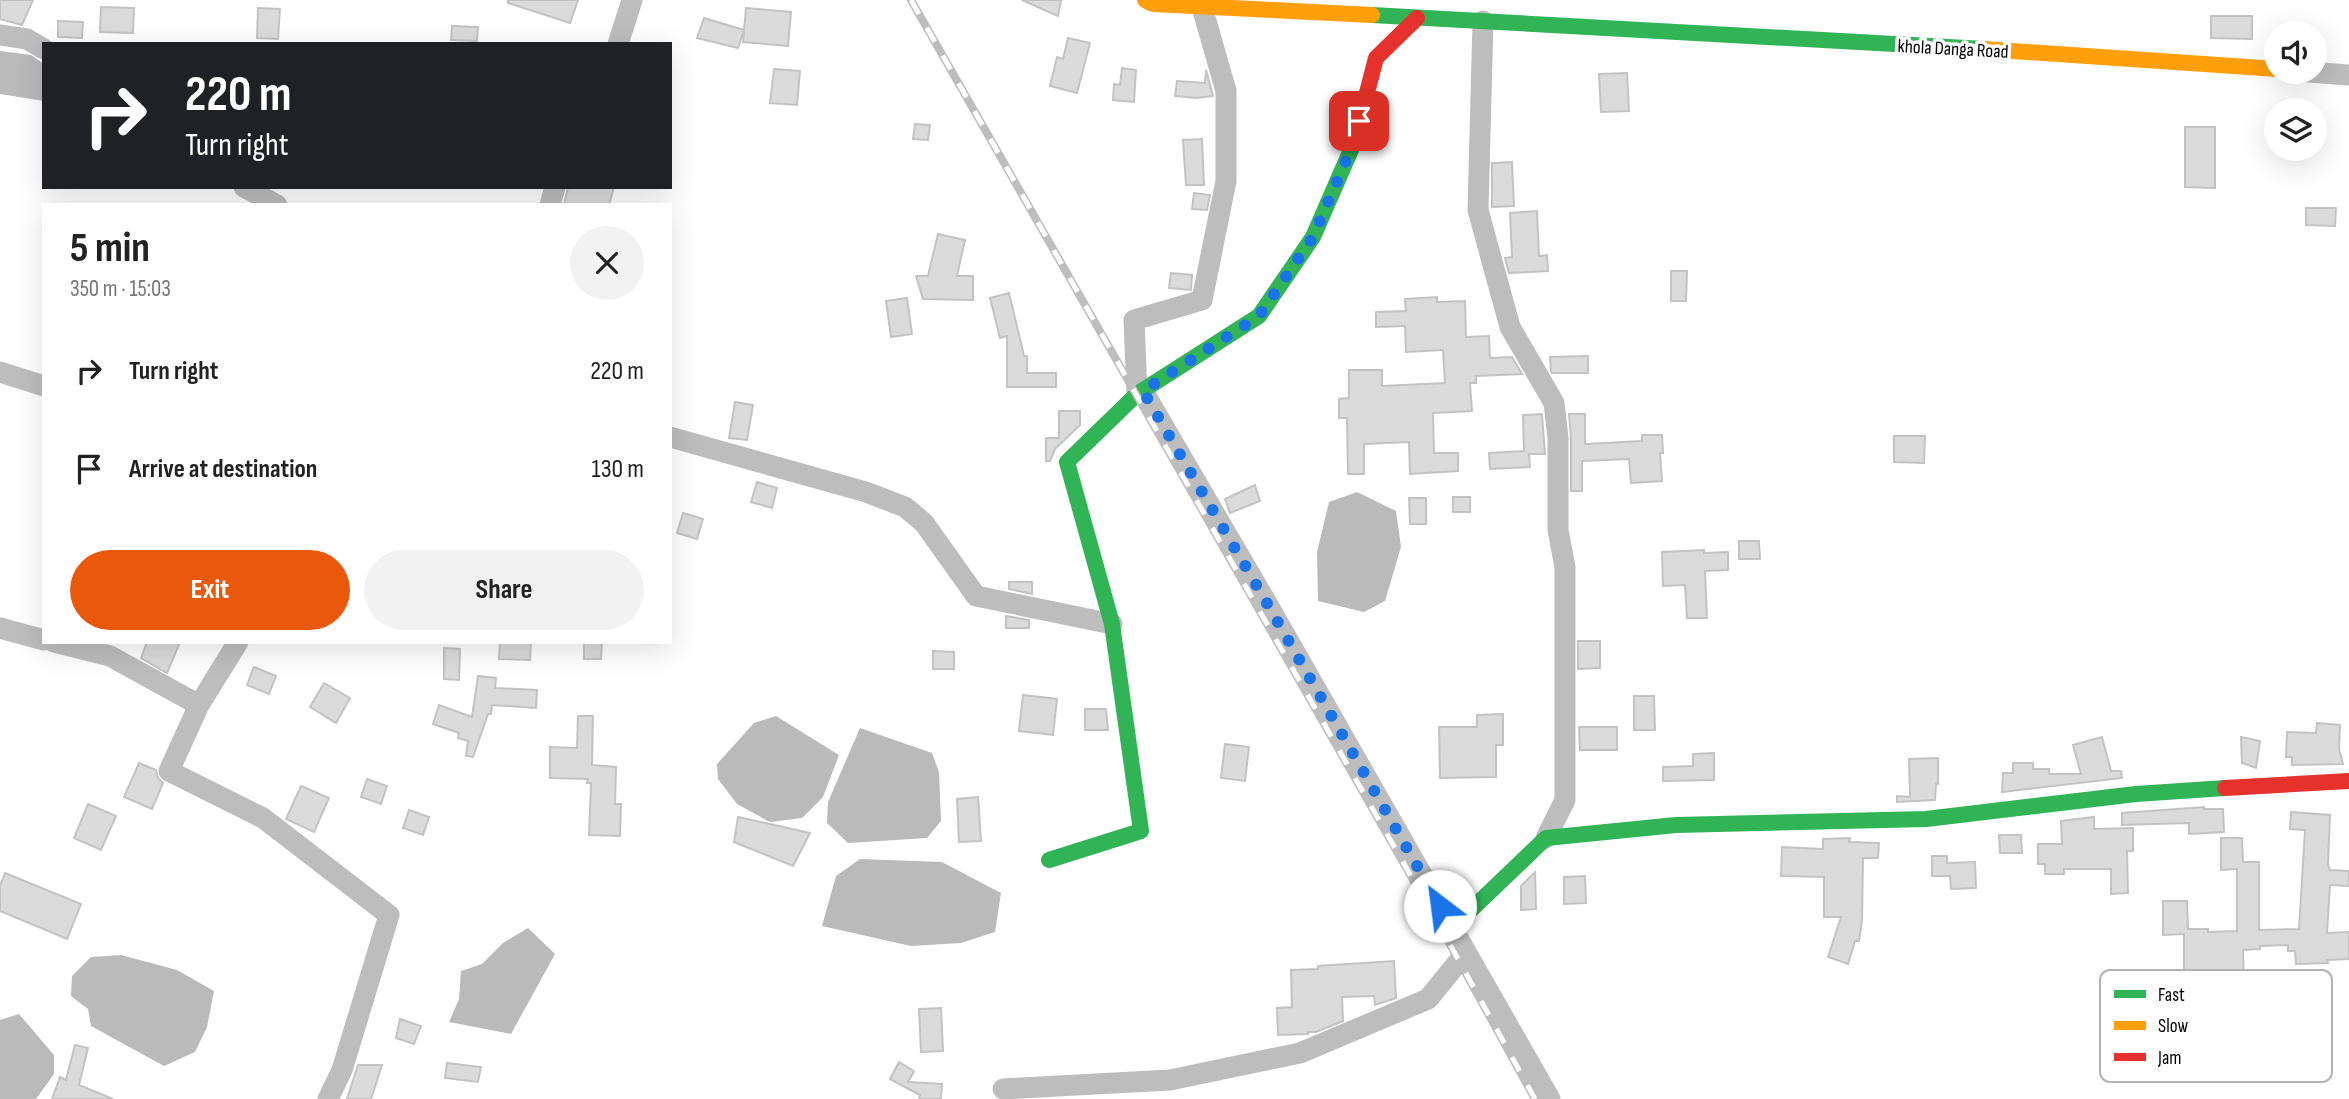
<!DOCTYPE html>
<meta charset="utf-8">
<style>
body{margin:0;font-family:"Sofia Sans Condensed",sans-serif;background:#f2f2f2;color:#222;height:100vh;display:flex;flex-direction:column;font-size:26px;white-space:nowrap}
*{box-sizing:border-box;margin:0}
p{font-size:23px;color:#767676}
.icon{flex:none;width:38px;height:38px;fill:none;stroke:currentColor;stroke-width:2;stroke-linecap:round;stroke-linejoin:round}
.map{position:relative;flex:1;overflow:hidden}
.sheet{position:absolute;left:42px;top:203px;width:630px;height:441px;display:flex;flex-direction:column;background:#fff;border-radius:0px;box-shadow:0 7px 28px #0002}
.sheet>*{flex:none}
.banner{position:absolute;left:42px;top:42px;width:630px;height:147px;border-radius:0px;box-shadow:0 7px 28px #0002;background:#202124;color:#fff;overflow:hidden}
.tools{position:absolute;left:2264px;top:21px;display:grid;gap:14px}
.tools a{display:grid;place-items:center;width:63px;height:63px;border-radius:50%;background:#fff;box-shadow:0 7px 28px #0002;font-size:35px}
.pin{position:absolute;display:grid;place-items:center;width:60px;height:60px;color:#fff;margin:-30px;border-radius:14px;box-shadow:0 4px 10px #0006}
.me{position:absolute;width:77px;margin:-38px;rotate:330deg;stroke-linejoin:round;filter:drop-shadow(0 0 5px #0008)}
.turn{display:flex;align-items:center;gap:24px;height:147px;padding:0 28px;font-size:32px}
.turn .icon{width:91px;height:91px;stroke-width:2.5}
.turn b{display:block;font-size:49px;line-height:60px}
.round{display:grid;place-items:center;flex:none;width:74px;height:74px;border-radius:37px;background:#f2f2f2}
.overview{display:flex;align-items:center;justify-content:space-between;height:119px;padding:0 28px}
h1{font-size:42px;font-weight:700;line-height:52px}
.primary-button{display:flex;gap:14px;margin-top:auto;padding:14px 28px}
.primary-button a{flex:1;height:80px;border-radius:42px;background:#ea580c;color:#fff;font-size:28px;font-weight:700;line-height:80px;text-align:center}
.primary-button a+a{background:#f2f2f2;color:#222}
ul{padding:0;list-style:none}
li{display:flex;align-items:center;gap:21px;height:98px;padding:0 28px}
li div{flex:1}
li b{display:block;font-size:26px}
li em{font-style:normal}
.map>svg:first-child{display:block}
</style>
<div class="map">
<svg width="2349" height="1099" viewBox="0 0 2349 1099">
<rect width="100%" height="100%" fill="#fff"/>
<path fill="#bababa" d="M 0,51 L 31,55 L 44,64 L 44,101 L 0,94 Z
M 1357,492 L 1396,511 L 1401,547 L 1385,601 L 1364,612 L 1318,601 L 1317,552 L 1329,502 Z
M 776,716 L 839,755 L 823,797 L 802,818 L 770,822 L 737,804 L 718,779 L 717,764 L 754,723 Z
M 860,728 L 932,753 L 939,772 L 941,821 L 927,838 L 848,843 L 827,823 L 828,802 Z
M 860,859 L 942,862 L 1001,893 L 995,932 L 961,943 L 911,946 L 822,926 L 836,876 Z
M 528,928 L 555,954 L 511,1034 L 449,1022 L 459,999 L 461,971 L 482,964 L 503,943 Z
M 121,955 L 177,970 L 214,991 L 207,1027 L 195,1052 L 164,1066 L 91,1026 L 88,1009 L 71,996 L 72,976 L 91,957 Z
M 19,1014 L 54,1055 L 54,1074 L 36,1099 L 0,1099 L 0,1020 Z"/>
<path fill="#dbdbdb" stroke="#c3c3c3" stroke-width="2" d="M 0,0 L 33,0 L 22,25 L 0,19 Z
M 508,0 L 578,0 L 570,23 L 508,3 Z
M 1022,0 L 1061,0 L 1058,16 Z
M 101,7 L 134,8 L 133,33 L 100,32 Z
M 258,8 L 280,9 L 278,39 L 257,38 Z
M 746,8 L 791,12 L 788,46 L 743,42 Z
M 2211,16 L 2252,16 L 2252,39 L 2211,38 Z
M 704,18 L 744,30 L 738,48 L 697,38 Z
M 58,21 L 83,22 L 82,38 L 58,37 Z
M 452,26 L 478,27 L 477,41 L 451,40 Z
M 1068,38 L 1090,43 L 1077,93 L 1050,86 L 1057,57 L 1063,59 Z
M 1122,68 L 1136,70 L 1134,102 L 1113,100 L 1114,84 L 1120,85 Z
M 774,69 L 800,71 L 797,105 L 770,103 Z
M 1206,70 L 1213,96 L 1197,98 L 1175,96 L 1177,81 L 1205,83 Z
M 1627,73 L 1629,111 L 1601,112 L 1599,74 Z
M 915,124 L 930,125 L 928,140 L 913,139 Z
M 2185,127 L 2215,127 L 2215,188 L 2185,187 Z
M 1202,139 L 1204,185 L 1186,185 L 1183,140 Z
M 1512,162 L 1514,206 L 1492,207 L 1492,163 Z
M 568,187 L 614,187 L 609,205 L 564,205 Z
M 1194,193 L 1210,195 L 1207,210 L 1192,209 Z
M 2306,208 L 2336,208 L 2335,226 L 2306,225 Z
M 1537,211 L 1539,256 L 1547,255 L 1548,271 L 1509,273 L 1505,258 L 1512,257 L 1510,213 Z
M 938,234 L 965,240 L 957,276 L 973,276 L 973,300 L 923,299 L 916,276 L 928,276 Z
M 1671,271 L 1687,271 L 1686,301 L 1671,301 Z
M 1171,273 L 1192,275 L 1191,290 L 1169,288 Z
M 1009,293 L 1024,356 L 1027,356 L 1027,373 L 1056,373 L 1056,387 L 1007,387 L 1007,336 L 1000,338 L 990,298 Z
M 1437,297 L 1437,302 L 1465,301 L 1466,337 L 1489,336 L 1490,358 L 1512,357 L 1522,374 L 1476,376 L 1476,383 L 1470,383 L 1472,411 L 1433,413 L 1434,453 L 1458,453 L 1458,471 L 1410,474 L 1409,442 L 1364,444 L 1364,474 L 1348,474 L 1347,418 L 1339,418 L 1339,399 L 1349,398 L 1349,370 L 1382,370 L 1382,386 L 1445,383 L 1443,350 L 1406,352 L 1405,326 L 1376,327 L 1376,312 L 1406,311 L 1405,299 Z
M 907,298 L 912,334 L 891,337 L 886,301 Z
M 1588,356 L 1588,373 L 1552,373 L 1551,371 L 1550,357 Z
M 735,402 L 753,405 L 747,440 L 729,438 Z
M 1059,411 L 1080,411 L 1080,425 L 1055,449 L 1050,461 L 1046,461 L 1046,438 L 1059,438 Z
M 1542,414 L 1545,454 L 1529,454 L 1530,467 L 1490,469 L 1489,453 L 1524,451 L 1523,415 Z
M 1569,414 L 1585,414 L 1585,444 L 1642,441 L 1642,435 L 1662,435 L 1663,453 L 1660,453 L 1662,481 L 1631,483 L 1629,459 L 1582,461 L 1582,491 L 1571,491 L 1571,438 Z
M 1894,436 L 1925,436 L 1924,463 L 1894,462 Z
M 757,482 L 777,488 L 772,508 L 751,502 Z
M 1255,485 L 1260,501 L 1230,513 L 1225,499 Z
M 1453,497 L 1470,497 L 1470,512 L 1453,512 Z
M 1409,498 L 1426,498 L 1426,524 L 1410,524 Z
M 683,513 L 703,519 L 697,539 L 677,533 Z
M 1739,541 L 1759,541 L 1760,559 L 1739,559 Z
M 1704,550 L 1704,553 L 1728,552 L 1728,570 L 1705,571 L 1707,618 L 1687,618 L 1685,585 L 1663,586 L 1662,552 Z
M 1009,582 L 1032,582 L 1032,594 L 1009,589 Z
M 1006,616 L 1029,620 L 1029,628 L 1006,628 Z
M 1578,641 L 1600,641 L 1600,668 L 1578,669 Z
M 147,642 L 180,642 L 167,673 L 141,658 Z
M 500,642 L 531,642 L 530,660 L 499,659 Z
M 584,642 L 602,642 L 601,659 L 584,659 Z
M 444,648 L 460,649 L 459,680 L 444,679 Z
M 933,651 L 954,652 L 954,669 L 933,669 Z
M 254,667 L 276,676 L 269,694 L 247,685 Z
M 478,676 L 496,678 L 495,688 L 537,690 L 536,708 L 492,705 L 491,714 L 488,714 L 473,757 L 466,756 L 468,741 L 458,738 L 459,733 L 433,724 L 439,705 L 472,717 Z
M 324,683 L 350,698 L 336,723 L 310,707 Z
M 1023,695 L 1057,699 L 1053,735 L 1019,731 Z
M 1634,696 L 1654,696 L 1655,730 L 1634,730 Z
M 1085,709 L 1106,709 L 1108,730 L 1085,730 Z
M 1503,714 L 1503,745 L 1496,745 L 1496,777 L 1440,778 L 1439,727 L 1477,727 L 1477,715 Z
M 578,716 L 593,716 L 592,765 L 616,767 L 615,804 L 621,804 L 620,836 L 589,835 L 591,783 L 587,783 L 588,779 L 550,778 L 550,747 L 577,748 Z
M 2317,723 L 2340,725 L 2339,749 L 2343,764 L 2292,765 L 2292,757 L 2286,757 L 2287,732 L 2316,733 Z
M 1579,727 L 1617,727 L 1617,750 L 1580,750 Z
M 2102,737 L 2111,771 L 2121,771 L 2122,778 L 2002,792 L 2003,773 L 2013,773 L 2013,763 L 2033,763 L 2033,769 L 2049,769 L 2049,774 L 2081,774 L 2073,745 Z
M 2241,737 L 2260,741 L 2256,768 L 2242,763 Z
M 1225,744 L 1249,747 L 1245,781 L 1221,778 Z
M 1714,753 L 1714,780 L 1663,781 L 1663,767 L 1693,766 L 1693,754 Z
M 1938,758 L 1938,784 L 1936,784 L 1935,800 L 1897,802 L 1897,796 L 1910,797 L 1909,759 Z
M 139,763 L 156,770 L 158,778 L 163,783 L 152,809 L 124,797 Z
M 367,779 L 387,786 L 381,804 L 361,797 Z
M 301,786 L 329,798 L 314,832 L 286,819 Z
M 978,797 L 981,841 L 959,842 L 957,799 Z
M 88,804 L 116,816 L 101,850 L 74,838 Z
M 2204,807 L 2204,809 L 2223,809 L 2224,832 L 2189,834 L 2189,823 L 2122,825 L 2122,813 Z
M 409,810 L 429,817 L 423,835 L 403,828 Z
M 2291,812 L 2330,815 L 2328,864 L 2330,870 L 2349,871 L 2349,886 L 2330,885 L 2327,933 L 2349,932 L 2349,959 L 2327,960 L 2328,963 L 2296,964 L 2295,951 L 2288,951 L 2288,945 L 2260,946 L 2260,949 L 2243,950 L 2244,983 L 2216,984 L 2217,1023 L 2184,1024 L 2184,934 L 2163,935 L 2163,901 L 2187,901 L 2188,929 L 2208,929 L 2208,932 L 2237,931 L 2237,869 L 2221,870 L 2221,838 L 2242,838 L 2243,862 L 2259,862 L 2259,930 L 2299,929 L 2305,830 L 2290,829 Z
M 738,817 L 810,833 L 793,866 L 734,842 Z
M 2094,817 L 2094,829 L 2133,828 L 2133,851 L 2127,851 L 2128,893 L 2111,894 L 2111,869 L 2064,869 L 2064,874 L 2045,874 L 2045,864 L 2038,864 L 2038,844 L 2062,844 L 2061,821 Z
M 1999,835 L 2021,835 L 2022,853 L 2000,853 Z
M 1850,838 L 1849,842 L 1879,843 L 1878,858 L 1863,858 L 1862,920 L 1859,941 L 1855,941 L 1848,964 L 1828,957 L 1841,917 L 1824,917 L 1824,877 L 1781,876 L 1782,847 L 1823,849 L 1823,839 Z
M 1932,856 L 1947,856 L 1947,863 L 1975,862 L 1976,888 L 1951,889 L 1950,876 L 1932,876 Z
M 1535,872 L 1536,909 L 1521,910 L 1521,886 Z
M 5,873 L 81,904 L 67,939 L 0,911 L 0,886 Z
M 1585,876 L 1586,903 L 1564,904 L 1564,877 Z
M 1394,961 L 1396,998 L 1375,1005 L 1374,996 L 1342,997 L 1343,1021 L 1316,1032 L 1308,1032 L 1308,1034 L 1278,1035 L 1277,1008 L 1292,1007 L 1291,970 L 1318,969 L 1318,966 Z
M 941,1008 L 943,1051 L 921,1052 L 919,1009 Z
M 400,1019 L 421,1026 L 414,1044 L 396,1038 Z
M 75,1045 L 88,1048 L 79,1085 L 113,1099 L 52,1099 L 60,1077 L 66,1080 Z
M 899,1062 L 914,1071 L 908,1082 L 942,1084 L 941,1099 L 919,1099 L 920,1095 L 890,1079 Z
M 447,1063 L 481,1067 L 478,1082 L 445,1078 Z
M 358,1065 L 382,1065 L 371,1099 L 347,1099 Z"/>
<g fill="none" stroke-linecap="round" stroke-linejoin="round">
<path stroke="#bdbdbd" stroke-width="21" d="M 1483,21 L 1478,210 L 1510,327 L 1554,403 L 1558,438 L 1558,530 L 1565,567 L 1565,800 L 1546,838
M 0,35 L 27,39 L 44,49
M 618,44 L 632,0
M 2308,72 L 2349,75
M 244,187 L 277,205
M 550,205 L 555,187
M 0,372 L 44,386
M 1143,391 L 1268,605 L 1550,1099
M 1137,394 L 1134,320 L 1202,300 L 1226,181 L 1226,91 L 1202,7
M 670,437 L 866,492 L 905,507 L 924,523 L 976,596 L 1112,624
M 0,628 L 44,640
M 54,642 L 110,656 L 199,705 L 169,771 L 263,818 L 389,915 L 342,1070 L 328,1099
M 199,705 L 238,642
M 1003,1089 L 1170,1080 L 1300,1053 L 1428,999 L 1459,961 L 1464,950"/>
<path stroke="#30b455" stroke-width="16" d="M 1372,15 L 1984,49
M 1049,860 L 1141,831 L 1112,624 L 1067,462 L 1137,394 L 1259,316 L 1313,237 L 1354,143 L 1357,131
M 1452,928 L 1546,838 L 1676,825 L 1926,819 L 2136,794 L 2225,788"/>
<path stroke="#ff9f0a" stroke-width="16" d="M 1145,0 L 1153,4 L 1372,15
M 1984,49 L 2277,69"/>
<path stroke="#e5322d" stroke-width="16" d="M 1357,131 L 1376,58 L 1417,18
M 2225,788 L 2349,781"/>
<g stroke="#bdbdbd" stroke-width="8">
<path id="rail" d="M 911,0 L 1452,948 L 1535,1099"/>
</g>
<use href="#rail" stroke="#fff" stroke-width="5" stroke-dasharray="16" stroke-linecap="butt"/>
</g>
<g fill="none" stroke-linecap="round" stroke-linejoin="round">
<path stroke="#1a73e8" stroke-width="12" stroke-dasharray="0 21.6" d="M 1359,121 L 1354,142 L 1313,237 L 1259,316 L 1143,391 L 1268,605 L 1440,906"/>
</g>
<g text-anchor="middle" stroke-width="7" stroke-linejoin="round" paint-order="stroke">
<g font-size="19" fill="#000" stroke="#fff">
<text transform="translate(1953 48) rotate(3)" y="7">khola Danga Road</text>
</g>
</g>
<rect x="2100" y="970" width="232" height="112" rx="10" fill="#fff" stroke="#b2b2b2" stroke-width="2"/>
<rect x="2114" y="990" width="32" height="8" fill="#30b455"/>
<rect x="2114" y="1021" width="32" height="9" fill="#ff9f0a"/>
<rect x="2114" y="1053" width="32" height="8" fill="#e5322d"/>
<g font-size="19" fill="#000">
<text x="2158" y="1001">Fast</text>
<text x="2158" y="1032">Slow</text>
<text x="2158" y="1064">Jam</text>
</g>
</svg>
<div class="tools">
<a><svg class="icon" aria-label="sound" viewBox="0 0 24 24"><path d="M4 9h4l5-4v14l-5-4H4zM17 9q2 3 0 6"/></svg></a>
<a><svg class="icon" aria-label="layers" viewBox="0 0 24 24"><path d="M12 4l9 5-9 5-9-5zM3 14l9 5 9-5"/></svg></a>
</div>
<div class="pin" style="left:1359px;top:121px;background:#d93025"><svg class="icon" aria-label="arrive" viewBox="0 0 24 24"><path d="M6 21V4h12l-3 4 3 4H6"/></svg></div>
<svg class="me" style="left:1440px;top:906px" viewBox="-20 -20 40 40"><circle r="19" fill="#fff"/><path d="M0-13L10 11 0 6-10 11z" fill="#1a73e8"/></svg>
<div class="banner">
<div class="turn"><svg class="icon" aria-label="right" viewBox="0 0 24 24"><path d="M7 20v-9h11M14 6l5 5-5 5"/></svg><div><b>220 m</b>Turn right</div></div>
</div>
<section class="sheet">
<div class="overview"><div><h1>5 min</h1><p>350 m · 15:03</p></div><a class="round"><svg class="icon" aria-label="close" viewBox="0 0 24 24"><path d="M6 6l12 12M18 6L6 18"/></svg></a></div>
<ul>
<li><svg class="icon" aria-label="right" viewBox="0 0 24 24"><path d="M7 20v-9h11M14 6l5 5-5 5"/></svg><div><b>Turn right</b></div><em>220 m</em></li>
<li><svg class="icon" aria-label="arrive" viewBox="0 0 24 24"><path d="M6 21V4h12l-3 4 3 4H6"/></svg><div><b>Arrive at destination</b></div><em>130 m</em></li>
</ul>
<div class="primary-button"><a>Exit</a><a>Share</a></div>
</section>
</div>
